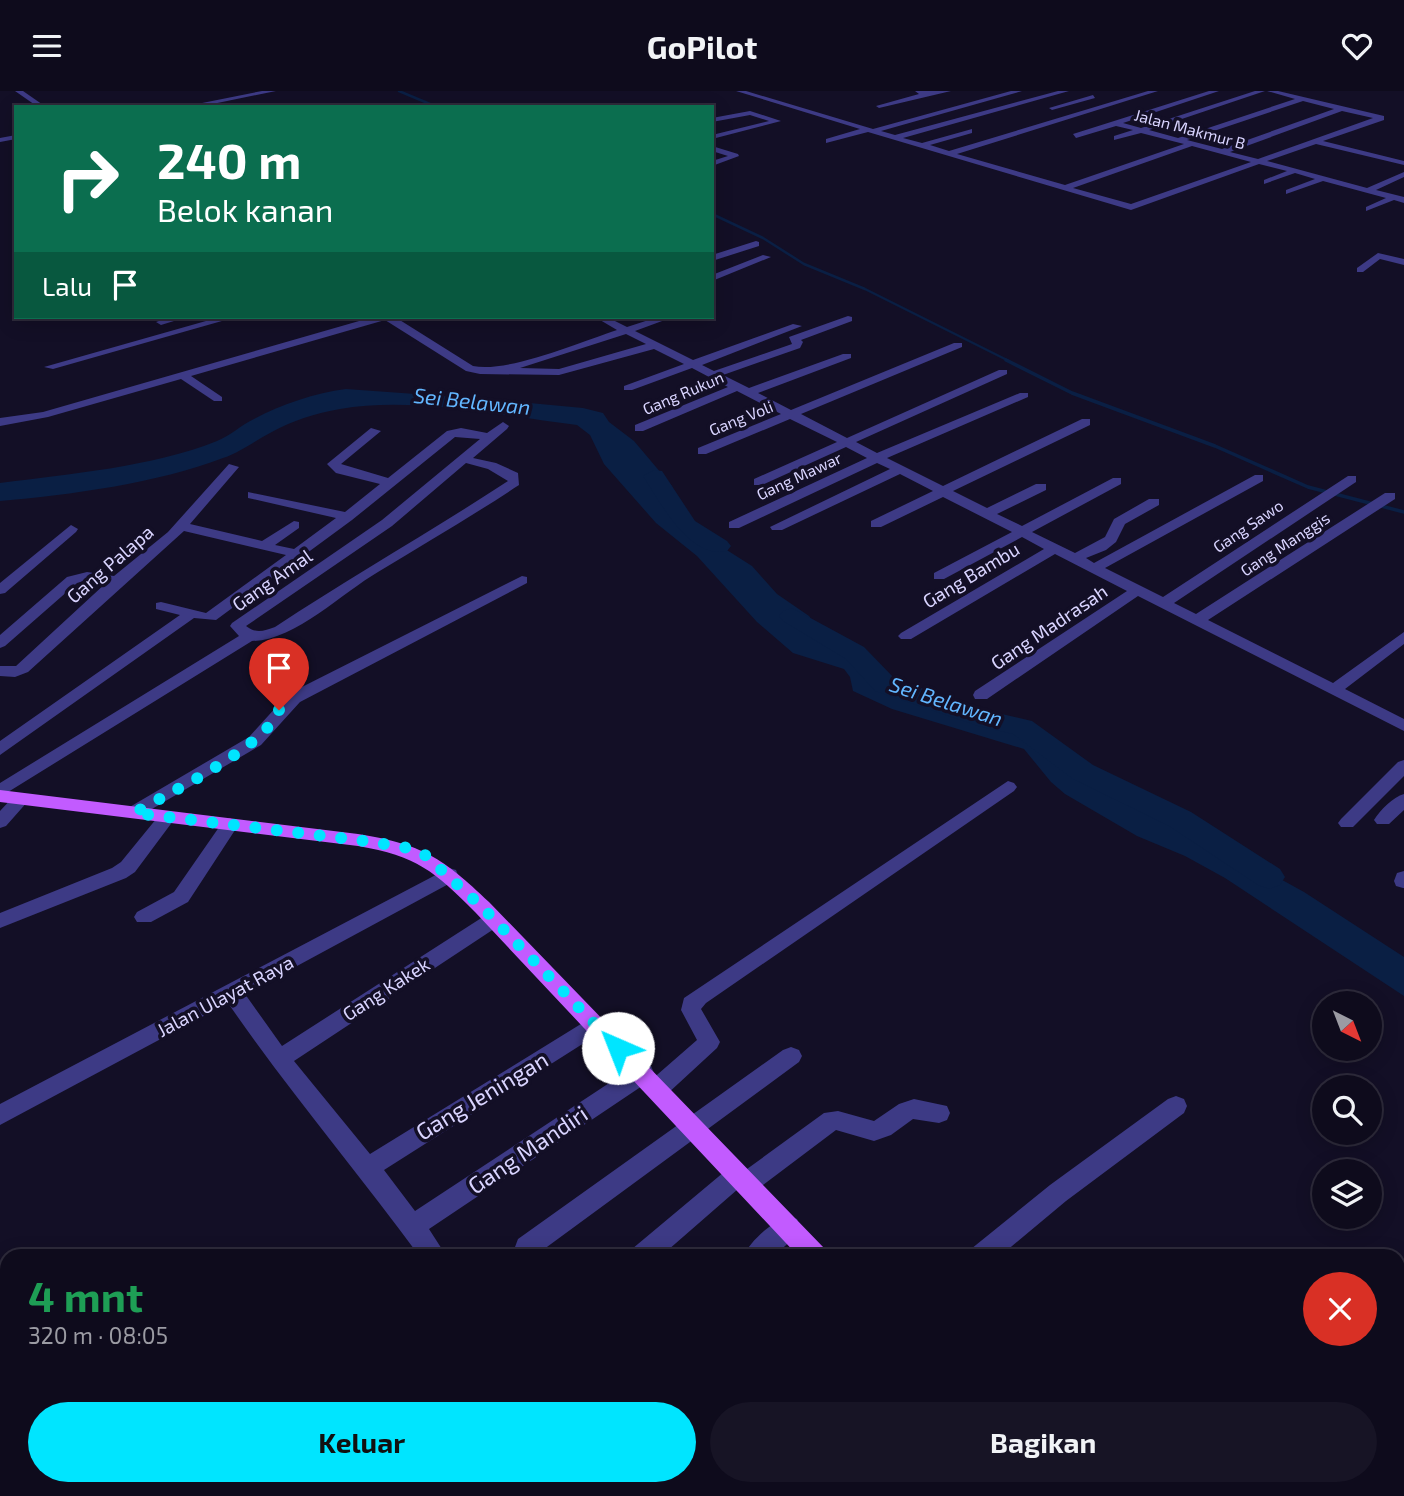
<!DOCTYPE html>
<html lang="id">
<meta charset="utf-8">
<style>
body{margin:0;font-family:"Exo 2",sans-serif;background:#171425;color:#f1f3f6;height:100vh;display:flex;flex-direction:column;font-size:26px;white-space:nowrap}
*{box-sizing:border-box;margin:0}
p{font-size:23px;color:#9b9ba3}
.icon{flex:none;width:38px;height:38px;fill:none;stroke:currentColor;stroke-width:2;stroke-linecap:round;stroke-linejoin:round}
.map{position:relative;flex:1;overflow:hidden}
.drawer{position:absolute;left:0px;top:1158px;width:1405px;height:247px;display:flex;flex-direction:column;background:#0e0b1c;border-radius:21px 21px 0 0;box-shadow:0 4px 18px #0003,0 0 0 2px #2e2b3b}
.drawer>*{flex:none}
.guide{position:absolute;left:14px;top:14px;width:700px;height:214px;border-radius:0px;box-shadow:0 4px 18px #0003,0 0 0 2px #2e2b3b;background:#0b6e4f;color:#fff;overflow:hidden}
.needle{width:46px;rotate:138deg}
.tools{position:absolute;left:1312px;top:900px;display:grid;gap:14px}
.tools a{display:grid;place-items:center;width:70px;height:70px;border-radius:50%;background:#0e0b1c;box-shadow:0 4px 18px #0003,0 0 0 2px #2e2b3b;font-size:35px}
.pin{position:absolute;display:grid;place-items:center;width:60px;height:60px;color:#fff;margin:-72px -30px;border-radius:50% 50% 50% 0;rotate:-45deg;box-shadow:0 0 7px #0007}
.pin .icon{rotate:45deg}
.me{position:absolute;width:77px;margin:-38px;rotate:316deg;stroke-linejoin:round;filter:drop-shadow(0 0 5px #0008)}
.turn{display:flex;align-items:center;gap:24px;height:147px;padding:0 28px;font-size:32px}
.turn .icon{width:91px;height:91px;stroke-width:2.5}
.turn b{display:block;font-size:49px;line-height:60px}
.then{display:flex;align-items:center;height:66px;padding:0 28px;background:#0003;gap:14px;font-size:26px}
.round{display:grid;place-items:center;flex:none;width:74px;height:74px;border-radius:37px;background:#171425}
.summary{display:flex;align-items:center;justify-content:space-between;height:119px;padding:0 28px}
h1{font-size:42px;font-weight:700;line-height:52px;color:#1e9e55}
.cta{display:flex;gap:14px;margin-top:auto;padding:14px 28px}
.cta a{flex:1;height:80px;border-radius:42px;background:#00e5ff;color:#111;font-size:28px;font-weight:700;line-height:80px;text-align:center}
.cta a+a{background:#171425;color:#f1f3f6}
header{display:flex;justify-content:space-between;align-items:center;height:91px;padding:0 28px;background:#0e0b1c;font-size:32px;font-weight:700}
.map>svg:first-child{display:block}
</style>
<header><svg class="icon" aria-label="menu" viewBox="0 0 24 24"><path d="M4 6h16M4 12h16M4 18h16"/></svg>GoPilot<svg class="icon" aria-label="heart" viewBox="0 0 24 24"><path d="M12 20l-8-8c-3-5 5-10 8-4 3-6 11-1 8 4z"/></svg></header>
<div class="map">
<svg width="1404" height="1405" viewBox="0 0 1404 1405">
<rect width="100%" height="100%" fill="#130f26"/>
<path fill="#0a1f44" d="M 346,298 L 485,308 L 583,317 L 603,322 L 609,331 L 634,350 L 672,395 C 677,407 673,419 681,430 L 752,475 L 777,503 L 809,525 L 825,546 L 853,566 L 882,597 L 905,601 L 926,614 L 1000,633 L 1034,648 L 1107,692 L 1304,801 L 1404,866 L 1404,905 L 1225,787 L 1185,765 L 1137,745 L 1065,703 L 1051,691 L 1024,658 L 892,618 L 853,600 L 850,586 L 844,578 L 793,562 L 757,531 L 697,465 L 656,432 L 604,373 L 590,344 L 577,334 C 503,325 413,305 340,318 C 316,322 291,330 270,342 C 254,350 241,361 223,367 C 158,392 70,404 0,410 L 0,392 C 69,383 152,376 217,350 C 230,345 241,334 254,328 C 282,313 315,302 346,298 Z"/>
<g fill="none" stroke-linecap="round" stroke-linejoin="round">
<path stroke="#0a1f44" stroke-width="2.5" d="M 399,0 L 437,16
M 712,123 L 763,147 L 804,173 L 865,198 L 1009,270"/>
<path stroke="#0a1f44" stroke-width="3.5" d="M 1006,269 L 1072,302 L 1215,355 L 1308,396 L 1404,421"/>
<path fill="#0a1f44" fill-rule="evenodd" d="M 654,379 L 662,380 L 695,430 L 727,450 L 731,455 L 727,460 C 690,469 660,411 643,385 Z
M 792,517 L 864,556 L 895,588 L 993,621 L 1032,630 L 1093,674 L 1191,721 L 1280,778 L 1285,786 L 1280,794 L 1269,798 L 1258,794 L 1169,735 L 1073,688 L 1013,643 L 978,635 L 875,600 L 846,568 L 783,530 L 779,525 L 783,520 Z"/>
<path fill="#3d3a85" fill-rule="evenodd" d="M 15,0 L 23,0 L 46,16 L 38,16 Z
M 262,0 L 276,0 L 198,16 L 182,16 Z
M 736,0 L 746,0 L 873,38 L 1011,0 L 1022,0 L 881,40 L 895,44 L 1058,0 L 1069,0 L 903,47 L 922,52 L 972,38 L 972,42 L 930,54 L 949,60 L 1148,0 L 1158,0 L 957,63 L 1065,94 L 1184,53 L 1141,42 L 1114,49 L 1114,45 L 1133,39 L 1116,35 L 1076,47 L 1073,43 L 1209,0 L 1219,0 L 1123,32 L 1141,37 L 1255,0 L 1265,0 L 1149,39 L 1178,47 L 1295,8 L 1267,0 L 1278,0 L 1384,25 L 1384,29 L 1323,50 L 1404,70 L 1404,74 L 1316,53 L 1267,70 L 1367,97 L 1404,81 L 1404,86 L 1376,99 L 1404,106 L 1404,112 L 1394,109 L 1366,120 L 1366,116 L 1386,107 L 1323,90 L 1286,103 L 1286,99 L 1315,88 L 1295,82 L 1264,93 L 1264,89 L 1287,80 L 1259,73 L 1131,119 L 868,41 L 826,52 L 826,48 L 860,38 ZM 1303,10 L 1334,18 L 1222,58 L 1187,49 ZM 1342,20 L 1373,27 L 1258,68 L 1230,61 ZM 1192,55 L 1251,71 L 1131,113 L 1073,97 Z
M 915,0 L 951,0 L 879,17 L 876,15 L 919,3 Z
M 1093,4 L 1095,7 L 1052,19 L 1049,17 Z
M 750,20 L 781,30 L 712,48 L 712,44 L 769,30 L 750,24 L 712,31 L 712,27 Z
M 16,44 L 16,48 L 0,51 L 0,47 Z
M 712,55 L 738,63 L 739,65 L 712,75 L 712,70 L 728,65 L 712,60 Z
M 756,150 L 759,151 L 759,155 L 712,170 L 712,164 Z
M 1378,162 L 1404,168 L 1404,174 L 1380,168 L 1363,181 L 1357,181 L 1357,177 Z
M 763,164 L 771,166 L 712,190 L 712,184 Z
M 848,225 L 852,226 L 852,230 L 801,249 L 803,251 L 800,257 L 723,284 L 749,297 L 843,263 L 851,263 L 851,267 L 758,302 L 791,319 L 954,252 L 962,252 L 962,256 L 801,323 L 847,347 L 999,279 L 1007,279 L 1007,283 L 856,351 L 877,362 L 1020,302 L 1028,302 L 1028,306 L 887,367 L 943,395 L 1082,328 L 1090,328 L 1090,334 L 953,400 L 987,417 L 1036,393 L 1046,393 L 1046,399 L 997,423 L 1022,435 L 1113,387 L 1121,387 L 1121,393 L 1032,441 L 1075,462 L 1105,446 L 1114,428 L 1149,408 L 1159,408 L 1159,414 L 1125,433 L 1116,451 L 1106,459 L 1086,467 L 1094,472 L 1255,384 L 1263,384 L 1263,390 L 1105,477 L 1163,506 L 1348,385 L 1356,385 L 1356,391 L 1174,512 L 1196,523 L 1385,402 L 1395,402 L 1395,408 L 1208,529 L 1333,592 L 1404,541 L 1404,553 L 1345,598 L 1404,628 L 1404,640 L 1138,505 L 987,608 L 975,608 L 973,604 L 975,600 L 1127,500 L 1055,463 L 911,548 L 901,548 L 898,545 L 901,542 L 1044,458 L 1022,446 L 944,488 L 934,488 L 934,482 L 1012,441 L 943,406 L 881,436 L 871,436 L 871,430 L 933,400 L 900,383 L 782,439 L 772,439 L 770,436 L 890,378 L 877,372 L 739,437 L 729,437 L 729,431 L 867,367 L 846,356 L 762,394 L 754,394 L 754,388 L 837,351 L 790,328 L 706,363 L 698,363 L 698,357 L 781,323 L 737,300 L 643,340 L 635,340 L 635,334 L 728,296 L 692,277 L 632,299 L 624,299 L 624,295 L 684,273 L 654,258 L 559,284 L 480,283 L 466,280 L 385,229 L 191,285 L 222,306 L 222,310 L 214,310 L 181,288 L 48,326 L 0,335 L 0,327 L 43,321 L 373,226 L 395,226 L 473,275 C 509,282 580,251 617,239 L 595,226 L 607,226 L 627,236 L 658,226 L 673,226 L 635,240 L 693,269 L 793,233 L 802,235 L 702,274 L 714,280 L 792,253 L 789,246 ZM 626,243 L 646,253 L 559,278 L 520,277 Z
M 170,226 L 187,226 L 161,234 L 156,231 Z
M 220,226 L 236,226 L 53,278 L 44,276 Z
M 503,331 L 509,335 L 507,338 L 473,367 L 496,372 L 518,382 L 519,394 C 472,425 426,452 378,481 C 342,502 294,550 252,550 L 0,706 L 0,692 L 239,545 L 230,535 L 232,532 L 382,429 L 480,348 L 455,346 L 352,429 L 216,529 L 194,527 L 0,664 L 0,650 L 180,524 L 156,518 L 156,512 L 161,511 L 206,522 L 286,464 L 184,440 L 28,581 L 15,586 L 0,585 L 0,575 L 16,575 L 106,492 L 87,489 L 77,492 L 5,555 L 0,557 L 0,544 L 67,486 L 87,481 L 114,485 L 168,441 L 229,373 L 239,376 L 190,433 L 262,450 L 294,430 L 299,431 L 299,437 L 275,454 L 294,458 L 336,427 L 248,407 L 248,401 L 345,421 L 380,393 L 336,382 L 327,373 L 371,337 L 381,340 L 341,373 L 388,387 L 447,340 L 461,337 L 487,342 ZM 466,372 L 488,378 L 508,390 C 432,440 352,485 275,536 C 264,540 256,543 246,535 L 392,435 Z
M 71,434 L 78,438 L 76,441 L 5,502 L 0,503 L 0,492 Z
M 522,485 L 527,486 L 527,492 L 300,611 L 261,654 L 140,725 L 128,725 L 125,721 L 128,717 L 249,646 L 288,603 Z
M 1404,669 L 1404,685 L 1353,736 L 1341,736 L 1338,732 L 1341,728 L 1398,671 Z
M 1008,690 L 1014,692 L 1017,696 L 1014,700 L 706,912 L 701,918 L 720,951 L 717,957 L 666,1004 L 658,1006 L 650,1004 L 647,997 L 650,990 L 697,949 L 681,919 L 684,907 Z
M 20,703 L 29,709 L 6,735 L 0,737 L 0,720 L 14,705 Z
M 1404,703 L 1404,719 L 1389,733 L 1377,733 L 1374,729 C 1380,719 1393,706 1404,703 Z
M 167,720 L 176,726 L 135,781 L 126,787 L 0,837 L 0,822 L 112,777 L 121,771 L 161,722 Z
M 230,727 L 239,733 L 188,811 L 151,831 L 137,831 L 134,826 L 137,821 L 174,801 L 224,729 Z
M 449,777 L 456,779 L 458,784 L 456,789 L 245,903 L 282,955 L 486,824 L 500,824 L 503,829 L 500,834 L 294,970 L 370,1063 L 589,928 L 596,925 L 603,928 L 607,934 L 603,940 L 384,1079 L 415,1120 L 635,975 L 643,973 L 651,975 L 654,982 L 651,989 L 429,1138 L 447,1166 L 420,1166 C 357,1080 288,999 228,912 L 0,1034 L 0,1013 Z
M 1404,780 L 1404,797 L 1403,797 L 1396,795 L 1394,790 L 1397,782 Z
M 791,956 L 799,959 L 802,965 L 799,971 L 536,1164 L 518,1164 L 515,1156 L 518,1148 L 783,959 Z
M 1176,1005 L 1184,1008 L 1187,1015 L 1184,1022 L 1066,1110 L 999,1166 L 968,1166 L 971,1158 L 1050,1094 L 1168,1008 Z
M 914,1008 L 947,1015 L 950,1022 L 947,1029 L 939,1032 L 913,1028 L 891,1044 L 874,1050 L 836,1039 L 755,1100 L 747,1103 L 738,1098 L 660,1166 L 629,1166 L 632,1158 L 730,1076 L 738,1072 L 747,1078 L 824,1022 L 838,1020 L 874,1030 L 899,1013 Z
M 788,1125 L 797,1128 L 800,1136 L 797,1144 L 773,1166 L 743,1166 C 750,1150 772,1131 788,1125 Z
M 7,1309 L 7,1338 L 0,1341 L 0,1312 Z
M 416,1398 L 449,1398 L 446,1405 L 413,1405 Z
M 664,1398 L 692,1398 L 689,1405 L 661,1405 Z
M 941,1398 L 972,1398 L 969,1405 L 938,1405 Z
M 1113,1398 L 1144,1398 L 1141,1405 L 1110,1405 Z
M 1310,1398 L 1340,1398 L 1337,1405 L 1307,1405 Z"/>
<path fill="#c25bff" fill-rule="evenodd" d="M 0,699 L 358,743 C 422,753 443,767 489,811 L 825,1158 L 828,1166 L 799,1166 L 475,821 C 434,780 417,765 358,755 L 0,711 Z
M 1022,1398 L 1053,1398 L 1056,1405 L 1025,1405 Z"/>
</g>
<g fill="none" stroke-linecap="round" stroke-linejoin="round">
<path stroke="#00e5ff" stroke-width="12" stroke-dasharray="0 21.6" d="M 279,619 C 266,656 170,701 134,722 L 358,749 L 409,757 L 425,764 L 482,816 L 618,957"/>
</g>
<g text-anchor="middle" stroke-width="7" stroke-linejoin="round" paint-order="stroke">
<g font-size="16" fill="#d9d4ff" stroke="#130f26">
<text transform="translate(1190 38) rotate(15)" y="6">Jalan Makmur B</text>
<text transform="translate(683 302) rotate(-23)" y="6">Gang Rukun</text>
<text transform="translate(741 327) rotate(-22)" y="6">Gang Voli</text>
<text transform="translate(799 385) rotate(-25)" y="6">Gang Mawar</text>
<text transform="translate(1248 435) rotate(-34)" y="6">Gang Sawo</text>
<text transform="translate(1285 453) rotate(-33)" y="6">Gang Manggis</text>
</g>
<g font-size="19" fill="#d9d4ff" stroke="#130f26">
<text transform="translate(110 473) rotate(-41)" y="7">Gang Palapa</text>
<text transform="translate(971 484) rotate(-31)" y="7">Gang Bambu</text>
<text transform="translate(272 489) rotate(-35)" y="7">Gang Amal</text>
<text transform="translate(1049 536) rotate(-34)" y="7">Gang Madrasah</text>
<text transform="translate(386 898) rotate(-33)" y="7">Gang Kakek</text>
<text transform="translate(225 905) rotate(-28)" y="7">Jalan Ulayat Raya</text>
</g>
<g font-size="21" font-style="italic" fill="#62b6ff" stroke="#130f26">
<text transform="translate(472 311) rotate(6)" y="7">Sei Belawan</text>
<text transform="translate(946 611) rotate(18)" y="7">Sei Belawan</text>
</g>
<g font-size="23" fill="#d9d4ff" stroke="#130f26">
<text transform="translate(482 1005) rotate(-31)" y="8">Gang Jeningan</text>
<text transform="translate(528 1059) rotate(-34)" y="8">Gang Mandiri</text>
</g>
</g>
</svg>
<div class="tools">
<a><svg class="needle" viewBox="-14 -14 28 28"><path d="M0-13l5 13h-10z" fill="#e53935"/><path d="M0 13l5-13h-10z" fill="#9b9ba3"/></svg></a>
<a><svg class="icon" aria-label="search" viewBox="0 0 24 24"><circle cx="10" cy="10" r="6"/><path d="M15 15l6 6"/></svg></a>
<a><svg class="icon" aria-label="layers" viewBox="0 0 24 24"><path d="M12 4l9 5-9 5-9-5zM3 14l9 5 9-5"/></svg></a>
</div>
<div class="pin" style="left:279px;top:619px;background:#d93025"><svg class="icon" aria-label="arrive" viewBox="0 0 24 24"><path d="M6 21V4h12l-3 4 3 4H6"/></svg></div>
<svg class="me" style="left:618px;top:957px" viewBox="-20 -20 40 40"><circle r="19" fill="#fff"/><path d="M0-13L10 11 0 6-10 11z" fill="#00e5ff"/></svg>
<div class="guide">
<div class="turn"><svg class="icon" aria-label="right" viewBox="0 0 24 24"><path d="M7 20v-9h11M14 6l5 5-5 5"/></svg><div><b>240 m</b>Belok kanan</div></div>
<div class="then">Lalu<svg class="icon" aria-label="arrive" viewBox="0 0 24 24"><path d="M6 21V4h12l-3 4 3 4H6"/></svg></div>
</div>
<section class="drawer">
<div class="summary"><div><h1>4 mnt</h1><p>320 m · 08:05</p></div><a class="round" style="background:#d93025;color:#fff"><svg class="icon" aria-label="close" viewBox="0 0 24 24"><path d="M6 6l12 12M18 6L6 18"/></svg></a></div>
<div class="cta"><a>Keluar</a><a>Bagikan</a></div>
</section>
</div>
